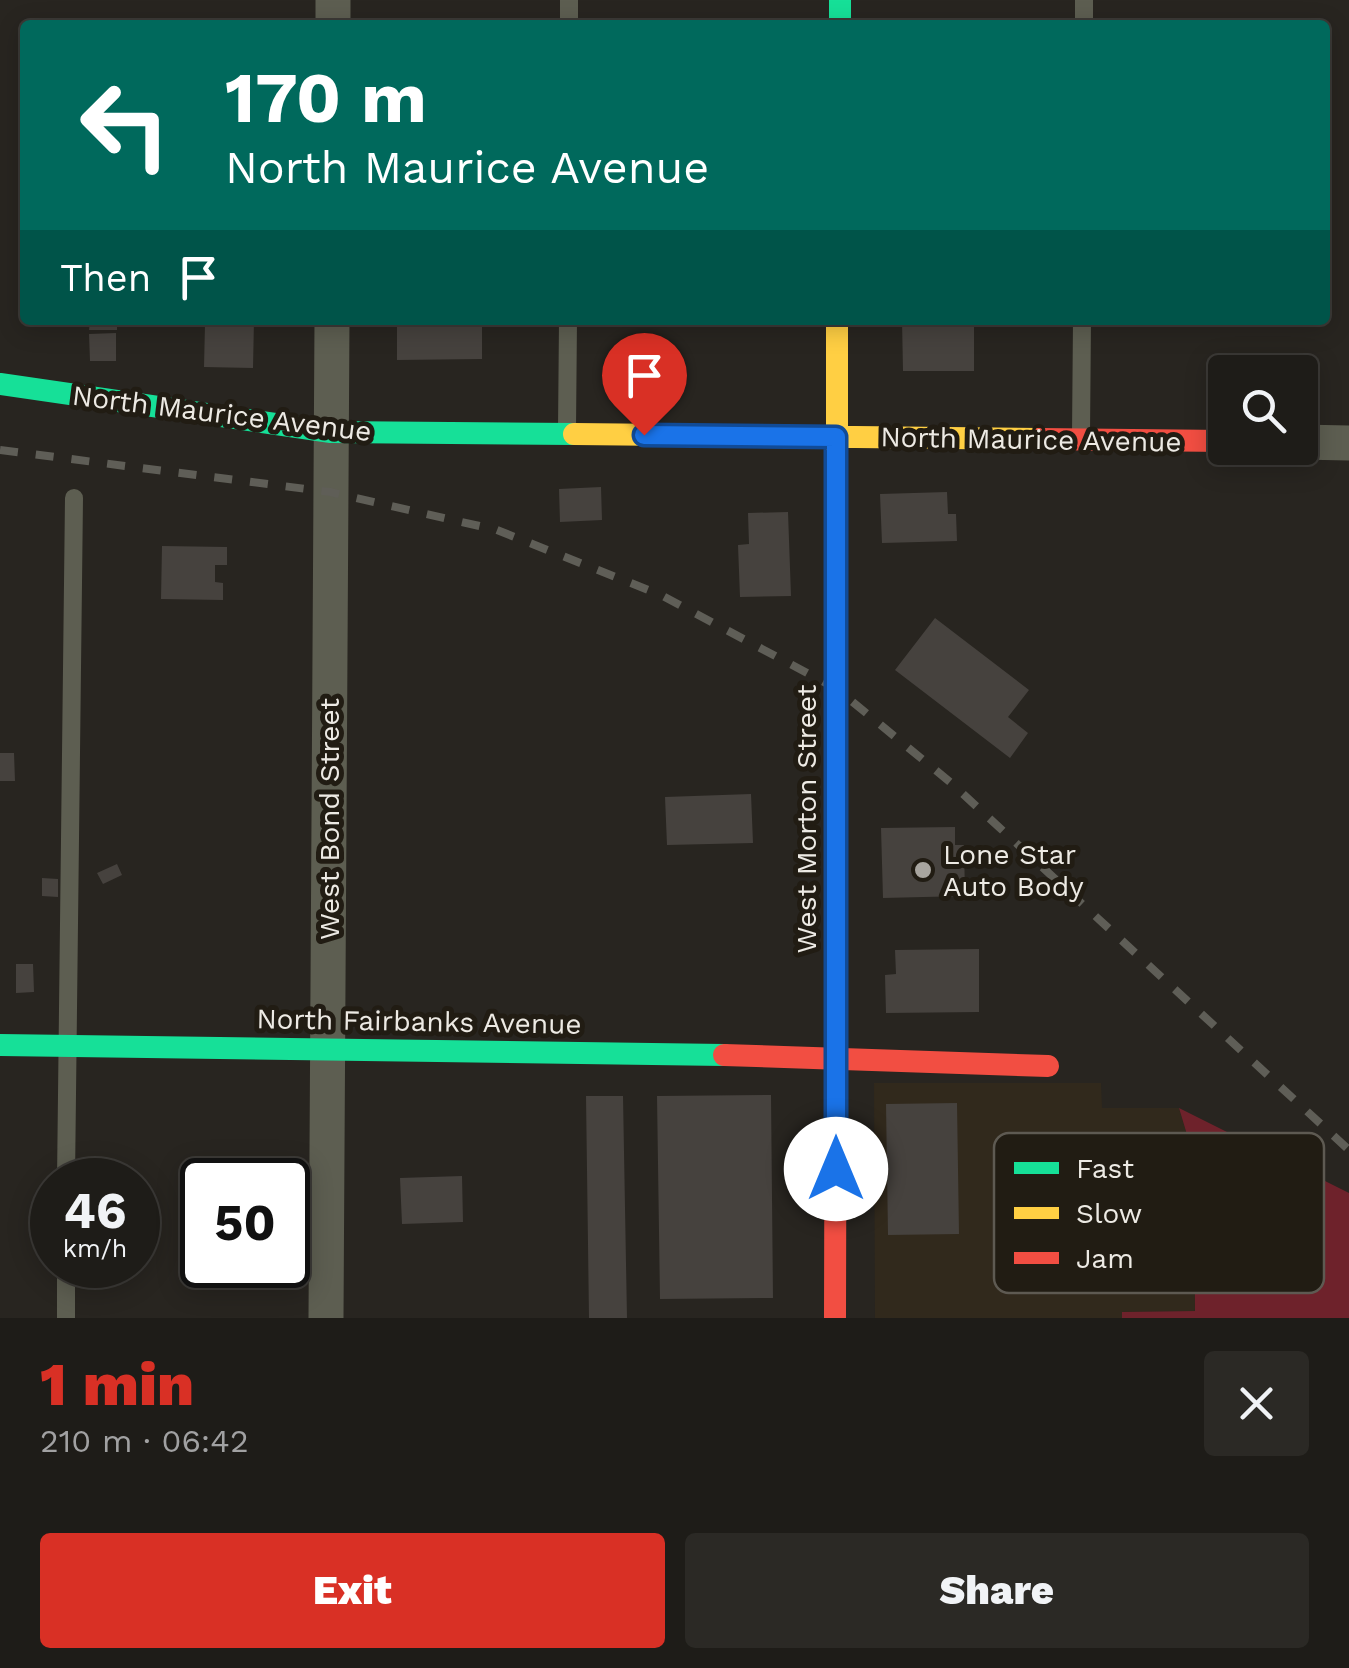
<!DOCTYPE html>
<meta charset="utf-8">
<style>
body{margin:0;font-family:"Work Sans",sans-serif;background:#2b2925;color:#f1f3f6;height:100vh;display:flex;flex-direction:column;font-size:38px;white-space:nowrap}
*{box-sizing:border-box;margin:0}
p{font-size:32px;color:#a1a1a2}
.icon{flex:none;width:55px;height:55px;fill:none;stroke:currentColor;stroke-width:2;stroke-linecap:round;stroke-linejoin:round}
.map{position:relative;height:1318px;overflow:hidden}
.details{display:flex;flex-direction:column;background:#1e1c18;flex:1}
.details>*{flex:none}
.banner{position:absolute;left:20px;top:20px;width:1310px;height:305px;border-radius:10px;box-shadow:0 5px 25px #0003,0 0 0 2px #3c3a37;background:#00695c;color:#fff;overflow:hidden}
.tools{position:absolute;left:1208px;top:355px;display:grid;gap:20px}
.tools a{display:grid;place-items:center;width:110px;height:110px;border-radius:10px;background:#1e1c18;box-shadow:0 5px 25px #0003,0 0 0 2px #3c3a37;font-size:50px}
.speed{position:absolute;left:30px;top:1158px;display:flex;gap:20px;font-size:50px;font-weight:700;text-align:center}
.speed>*{display:grid;place-content:center;width:130px;height:130px;border-radius:50%;background:#1e1c18;box-shadow:0 5px 25px #0003,0 0 0 2px #3c3a37;line-height:1}
.speed small{font-size:25px;font-weight:400}
.speed .limit{border:5px solid #111;border-radius:15px;background:#fff;color:#111}
.pin{position:absolute;display:grid;place-items:center;width:85px;height:85px;color:#fff;margin:-102px -42px;border-radius:50% 50% 50% 0;rotate:-45deg;box-shadow:0 0 10px #0007}
.pin .icon{rotate:45deg}
.me{position:absolute;width:110px;margin:-55px;rotate:0deg;stroke-linejoin:round;filter:drop-shadow(0 0 8px #0008)}
.turn{display:flex;align-items:center;gap:35px;height:210px;padding:0 40px;font-size:45px}
.turn .icon{width:130px;height:130px;stroke-width:2.5}
.turn b{display:block;font-size:70px;line-height:85px}
.then{display:flex;align-items:center;height:95px;padding:0 40px;background:#0003;gap:20px;font-size:38px}
.round{display:grid;place-items:center;flex:none;width:105px;height:105px;border-radius:10px;background:#2b2925}
.headline{display:flex;align-items:center;justify-content:space-between;height:170px;padding:0 40px}
h1{font-size:60px;font-weight:800;line-height:75px;color:#d93025}
.button{display:flex;gap:20px;margin-top:auto;padding:20px 40px}
.button a{flex:1;height:115px;border-radius:10px;background:#d93025;color:#fff;font-size:40px;font-weight:800;line-height:115px;text-align:center}
.button a+a{background:#2b2925;color:#f1f3f6}
.map>svg:first-child{display:block}
</style>
<div class="map">
<svg width="1349" height="1318" viewBox="0 0 1349 1318">
<rect width="100%" height="100%" fill="#282520"/>
<path fill="#31291c" d="M 874,1083 L 1101,1083 L 1102,1108 L 1179,1108 L 1194,1158 L 1195,1311 L 1123,1312 L 1122,1318 L 875,1318 Z"/>
<path fill="#6e222b" d="M 1179,1108 L 1349,1193 L 1349,1318 L 1122,1318 L 1122,1312 L 1195,1311 L 1194,1158 Z"/>
<path fill="#46423e" d="M 90,320 L 117,320 L 117,330 L 89,330 Z
M 221,320 L 254,320 L 253,368 L 204,367 L 205,324 L 221,324 Z
M 397,320 L 482,320 L 482,359 L 397,360 Z
M 902,320 L 974,320 L 974,371 L 903,371 Z
M 116,333 L 116,361 L 90,361 L 89,334 Z
M 601,487 L 602,520 L 560,522 L 559,489 Z
M 947,492 L 948,514 L 956,514 L 957,541 L 882,543 L 880,494 Z
M 788,512 L 791,596 L 740,597 L 738,545 L 749,544 L 748,513 Z
M 162,546 L 227,547 L 227,565 L 215,565 L 215,582 L 223,583 L 223,600 L 161,599 Z
M 935,618 L 1029,690 L 1008,717 L 1028,733 L 1010,758 L 895,670 Z
M 0,753 L 14,753 L 15,781 L 0,781 Z
M 751,794 L 753,843 L 667,845 L 665,797 Z
M 955,827 L 955,845 L 964,845 L 965,896 L 883,898 L 881,828 Z
M 117,864 L 122,875 L 103,884 L 97,873 Z
M 42,878 L 58,879 L 58,897 L 42,896 Z
M 979,949 L 979,1012 L 886,1013 L 885,975 L 896,974 L 895,950 Z
M 16,964 L 33,964 L 34,992 L 16,993 Z
M 771,1095 L 773,1298 L 660,1299 L 657,1096 Z
M 586,1096 L 623,1096 L 627,1318 L 589,1318 Z
M 957,1103 L 959,1234 L 888,1235 L 886,1104 Z
M 462,1176 L 463,1222 L 402,1224 L 400,1178 Z"/>
<g fill="none" stroke-linecap="round" stroke-linejoin="round">
<path stroke="#5d5e51" stroke-width="18" d="M 569,25 L 569,0
M 1084,25 L 1084,0
M 567,429 L 568,320
M 1081,434 L 1082,320
M 66,1180 L 74,498
M 66,1318 L 66,1265"/>
<path stroke="#5d5e51" stroke-width="35" d="M 333,25 L 333,0
M 1300,442 L 1349,443
M 326,1318 L 332,320"/>
<path stroke="#16e098" stroke-width="22" d="M 840,0 L 840,25
M 0,384 L 331,432 L 574,434
M 0,1045 L 724,1055"/>
<path stroke="#ffcf43" stroke-width="22" d="M 574,434 L 1039,439
M 837,476 L 837,320"/>
<path stroke="#f24e42" stroke-width="22" d="M 1039,439 L 1225,441
M 724,1055 L 1048,1066
M 835,1318 L 837,476"/>
<path stroke="#5f5e57" stroke-width="8" stroke-dasharray="18 18" stroke-linecap="butt" d="M 0,450 L 330,492 L 497,530 L 661,595 L 837,689 L 950,782 L 1349,1150"/>
</g>
<g fill="none" stroke-linecap="round" stroke-linejoin="round">
<g stroke="#114b97" stroke-width="25">
<path id="route" d="M 644,435 L 836,437 L 836,1169"/>
</g>
<use href="#route" stroke="#1a73e8" stroke-width="18"/>
</g>
<circle fill="#a8a59f" stroke="#211c13" stroke-width="4" cx="923" cy="870" r="10"/>
<g text-anchor="middle" stroke-width="10" stroke-linejoin="round" paint-order="stroke">
<g font-size="28" fill="#edeae4" stroke="#211c13">
<text transform="translate(222 413) rotate(7)" y="10">North Maurice Avenue</text>
<text transform="translate(1031 439) rotate(1)" y="10">North Maurice Avenue</text>
<text transform="translate(329 819) rotate(-90)" y="10">West Bond Street</text>
<text transform="translate(806 819) rotate(-90)" y="10">West Morton Street</text>
<text transform="translate(419 1021) rotate(1)" y="10">North Fairbanks Avenue</text>
</g>
<g font-size="28" fill="#edeae4" stroke="#211c13" text-anchor="start">
<text x="943" y="864">Lone Star<tspan x="943" dy="32">Auto Body</tspan></text>
</g>
</g>
<rect x="994" y="1133" width="330" height="160" rx="15" fill="#211c13" stroke="#5e5a52" stroke-width="2.5"/>
<rect x="1014" y="1162" width="45" height="12" fill="#16e098"/>
<rect x="1014" y="1207" width="45" height="12" fill="#ffcf43"/>
<rect x="1014" y="1252" width="45" height="12" fill="#f24e42"/>
<g font-size="28" fill="#edeae4">
<text x="1076" y="1178">Fast</text>
<text x="1076" y="1223">Slow</text>
<text x="1076" y="1268">Jam</text>
</g>
</svg>
<div class="tools">
<a><svg class="icon" aria-label="search" viewBox="0 0 24 24"><circle cx="10" cy="10" r="6"/><path d="M15 15l6 6"/></svg></a>
</div>
<div class="speed"><div>46<small>km/h</small></div><div class="limit">50</div></div>
<div class="pin" style="left:644px;top:435px;background:#d93025"><svg class="icon" aria-label="arrive" viewBox="0 0 24 24"><path d="M6 21V4h12l-3 4 3 4H6"/></svg></div>
<svg class="me" style="left:836px;top:1169px" viewBox="-20 -20 40 40"><circle r="19" fill="#fff"/><path d="M0-13L10 11 0 6-10 11z" fill="#1a73e8"/></svg>
<div class="banner">
<div class="turn"><svg class="icon" aria-label="left" viewBox="0 0 24 24"><path d="M17 20v-9H6M10 6l-5 5 5 5"/></svg><div><b>170 m</b>North Maurice Avenue</div></div>
<div class="then">Then<svg class="icon" aria-label="arrive" viewBox="0 0 24 24"><path d="M6 21V4h12l-3 4 3 4H6"/></svg></div>
</div>
</div>
<section class="details">
<div class="headline"><div><h1>1 min</h1><p>210 m · 06:42</p></div><a class="round"><svg class="icon" aria-label="close" viewBox="0 0 24 24"><path d="M6 6l12 12M18 6L6 18"/></svg></a></div>
<div class="button"><a>Exit</a><a>Share</a></div>
</section>
